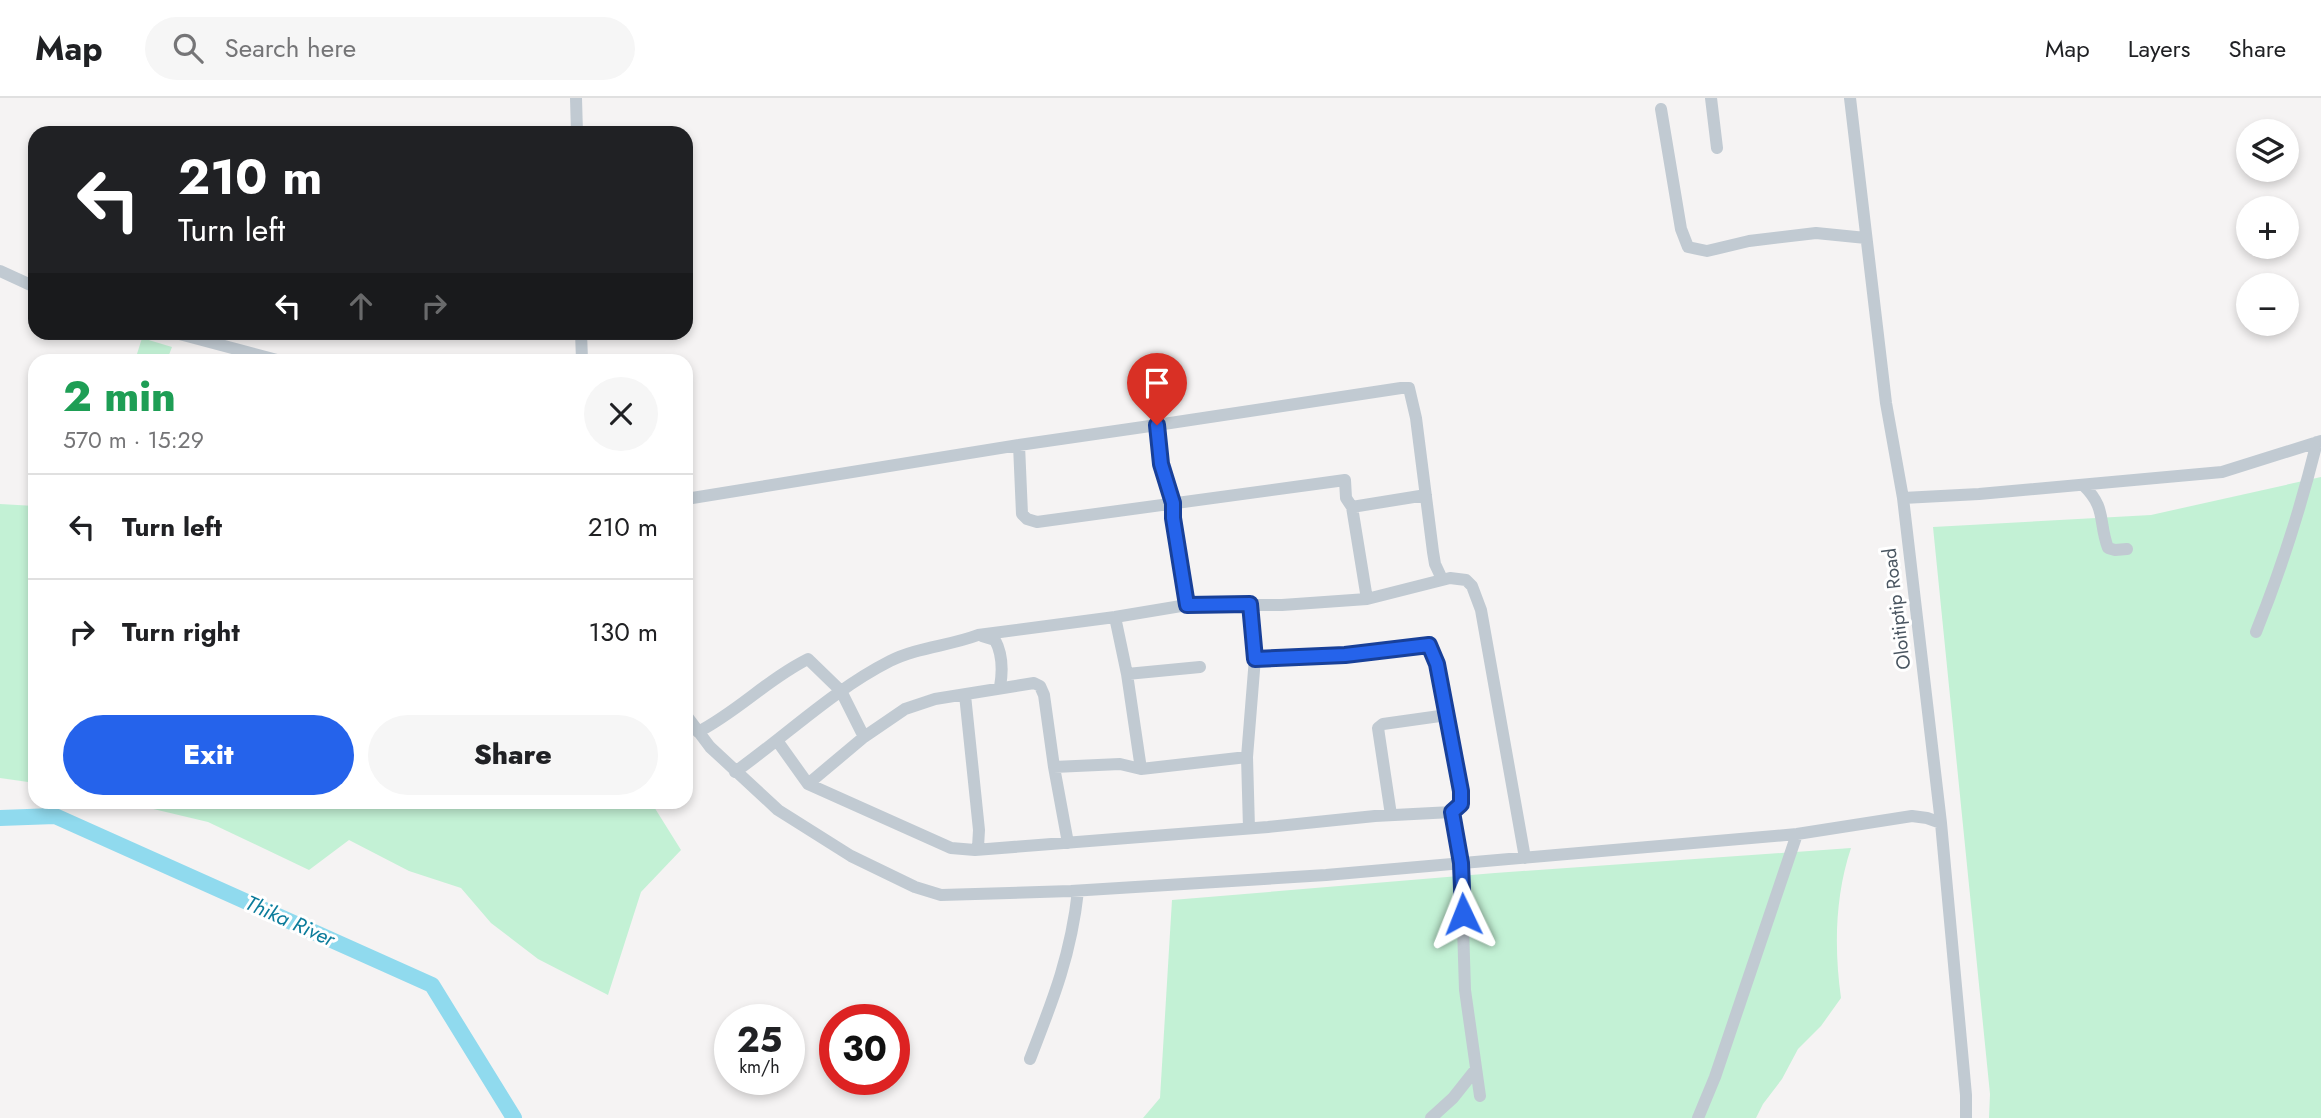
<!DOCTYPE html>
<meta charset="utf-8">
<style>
body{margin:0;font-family:Jost,sans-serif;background:#f6f6f6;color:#202124;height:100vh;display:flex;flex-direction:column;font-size:26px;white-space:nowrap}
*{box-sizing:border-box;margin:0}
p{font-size:23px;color:#757577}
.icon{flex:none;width:38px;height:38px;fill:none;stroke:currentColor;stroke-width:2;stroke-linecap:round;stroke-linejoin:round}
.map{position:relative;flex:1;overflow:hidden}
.side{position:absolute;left:28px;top:256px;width:665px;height:455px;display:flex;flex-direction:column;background:#fff;border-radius:21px;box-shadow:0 4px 10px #0003}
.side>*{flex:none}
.hud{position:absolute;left:28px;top:28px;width:665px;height:214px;border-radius:21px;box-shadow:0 4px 10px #0003;background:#202124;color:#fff;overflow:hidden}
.buttons{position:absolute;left:2236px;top:21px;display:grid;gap:14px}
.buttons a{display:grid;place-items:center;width:63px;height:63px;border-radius:50%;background:#fff;box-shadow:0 4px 10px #0003;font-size:35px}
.speed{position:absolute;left:714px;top:906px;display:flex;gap:14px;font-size:35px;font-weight:700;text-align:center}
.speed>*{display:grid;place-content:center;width:91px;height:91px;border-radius:50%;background:#fff;box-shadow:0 4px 10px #0003;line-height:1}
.speed small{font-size:18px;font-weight:400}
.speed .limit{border:10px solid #d22;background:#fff;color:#111}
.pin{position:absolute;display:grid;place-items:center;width:60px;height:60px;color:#fff;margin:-72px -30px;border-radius:50% 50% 50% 0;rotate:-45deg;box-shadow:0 0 7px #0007}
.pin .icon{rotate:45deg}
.me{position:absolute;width:77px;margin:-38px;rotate:358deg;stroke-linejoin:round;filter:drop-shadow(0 0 5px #0008)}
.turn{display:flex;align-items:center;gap:24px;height:147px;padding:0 35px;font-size:32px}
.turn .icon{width:91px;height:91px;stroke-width:2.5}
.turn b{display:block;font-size:49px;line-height:60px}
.lanes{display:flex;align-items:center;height:66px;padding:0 35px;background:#0003;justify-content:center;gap:35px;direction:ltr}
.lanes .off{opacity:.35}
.round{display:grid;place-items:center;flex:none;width:74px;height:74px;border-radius:37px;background:#f6f6f6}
.overview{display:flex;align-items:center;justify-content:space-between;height:119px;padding:0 35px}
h1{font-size:42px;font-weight:800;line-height:52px;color:#1e9e55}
.primary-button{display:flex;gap:14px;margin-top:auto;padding:14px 35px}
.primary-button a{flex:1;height:80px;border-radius:42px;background:#2563eb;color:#fff;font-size:28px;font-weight:800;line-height:80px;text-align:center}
.primary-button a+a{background:#f6f6f6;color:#202124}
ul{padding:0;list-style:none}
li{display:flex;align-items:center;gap:21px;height:105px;padding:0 35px;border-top:2px solid #e0e0e0}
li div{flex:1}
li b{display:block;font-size:26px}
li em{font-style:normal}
header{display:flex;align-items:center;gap:42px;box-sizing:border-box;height:98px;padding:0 35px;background:#fff;border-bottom:2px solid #e0e0e0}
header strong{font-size:33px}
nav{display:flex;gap:38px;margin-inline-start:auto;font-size:24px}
.search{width:490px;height:63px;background:#f6f6f6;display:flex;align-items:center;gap:18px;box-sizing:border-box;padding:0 24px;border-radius:38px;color:#757577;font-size:26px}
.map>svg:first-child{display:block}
</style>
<header>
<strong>Map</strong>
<div class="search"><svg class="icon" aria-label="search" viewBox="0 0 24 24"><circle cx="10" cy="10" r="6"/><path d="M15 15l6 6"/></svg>Search here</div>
<nav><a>Map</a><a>Layers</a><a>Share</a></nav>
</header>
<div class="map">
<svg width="2321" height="1020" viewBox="0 0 2321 1020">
<rect width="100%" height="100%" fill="#f5f3f3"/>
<path fill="#c3f1d5" d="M 142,240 L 172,249 L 167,262 L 158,262 L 137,256 Z
M 2321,379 L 2321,1020 L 1989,1020 L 1990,996 L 1933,429 L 2151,417 Z
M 0,406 L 35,408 L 35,685 L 0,680 Z
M 124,704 L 651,704 L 681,752 L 641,794 L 608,897 L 538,861 L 491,825 L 461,790 L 409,773 L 349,742 L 309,772 L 208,724 Z
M 1851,750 C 1835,798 1834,850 1841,900 L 1821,928 L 1798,951 L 1782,981 L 1763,1006 L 1756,1020 L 1143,1020 L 1160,1000 L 1172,802 L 1495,775 Z"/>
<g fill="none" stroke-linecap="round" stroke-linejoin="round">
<path stroke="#90daee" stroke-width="16" d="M 0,720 L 55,718 L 432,887 L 514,1020"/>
<path stroke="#c1cad2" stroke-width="12" d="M 576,0 L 577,35
M 1711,0 L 1717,50
M 1850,0 L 1886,305 L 1903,400 L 1941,725 L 1966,997 L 1966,1020
M 1661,11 L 1681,131 L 1688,149 L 1707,153 L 1749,143 L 1816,135 L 1866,140
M 0,173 L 35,189
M 172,234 L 277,262
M 581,234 L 582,262
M 1019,347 L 1022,416 L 1027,421 L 1037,424 L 1345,382 L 1346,400 L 1352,409 L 1367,501
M 2083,387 C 2107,410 2098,423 2108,450 L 2115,452 L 2127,451
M 1903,400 L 1979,396 L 2222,374 L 2321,343
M 686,401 L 1019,347 L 1157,327
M 1352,409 L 1426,397
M 1250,506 L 1255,560
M 1187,507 L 1173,420 L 1173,405 L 1161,366 L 1157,327 L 1401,290 L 1409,290 L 1416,320 L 1433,454 L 1435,466 L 1442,481
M 1115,519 L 1127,576 L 1141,671
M 2256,534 C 2281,472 2301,409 2317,344
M 982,538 L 995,542 C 1003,557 1003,572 1000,589
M 1127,576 L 1200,569
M 686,617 L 710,649 L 778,712 L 851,758 L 915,789 L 941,797 L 1071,793 L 1326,777 L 1797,736 L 1912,718 L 1927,720 L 1941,725
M 698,634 C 737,614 768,581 808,561 L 841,593 L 864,639
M 778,644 L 808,686 L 951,750 L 975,752 L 978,749 L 979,732 L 965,597
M 1054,669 L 1068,745
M 735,674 C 787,637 833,592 890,563 C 918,549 949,548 978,537 L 1115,519 L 1187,507 L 1282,507 L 1367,501 L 1450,480 L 1466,482 L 1472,488 L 1481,512 L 1525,760
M 808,686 L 864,639 L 905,611 L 935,601 L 1034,585 L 1040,588 L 1044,597 L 1054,669 L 1120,666 L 1141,671 L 1247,659
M 1391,717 L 1378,630 L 1383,626 L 1447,617
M 1249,730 L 1247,659 L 1255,560 L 1345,557 L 1429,547 L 1437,566 L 1462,699 L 1459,710 L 1452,714 L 1461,765 L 1465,892 L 1480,998
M 975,752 L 1268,729 L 1375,718 L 1452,714
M 1030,961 C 1053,902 1071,857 1078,793
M 1431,1020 L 1453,1000 L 1476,971
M 1698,1020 L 1715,979 L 1797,736"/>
</g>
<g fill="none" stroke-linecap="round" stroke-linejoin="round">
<g stroke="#184099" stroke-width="18">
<path id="route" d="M 1157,327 L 1161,366 L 1173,405 L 1173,420 L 1187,507 L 1250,506 L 1255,561 L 1345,557 L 1429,547 L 1437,566 L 1461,693 L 1461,706 L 1452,714 L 1461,765 L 1463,816"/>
</g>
<use href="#route" stroke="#2563eb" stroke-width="12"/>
</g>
<g text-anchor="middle" stroke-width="6" stroke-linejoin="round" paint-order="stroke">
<g font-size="19" fill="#4a5661" stroke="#fff">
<text transform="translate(1896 511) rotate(-97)" y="7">Oloitiptip Road</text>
</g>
<g font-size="21" font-style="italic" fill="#0c7c9b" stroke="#fff">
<text transform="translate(290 823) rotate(24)" y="7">Thika River</text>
</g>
</g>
</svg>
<div class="buttons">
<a><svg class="icon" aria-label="layers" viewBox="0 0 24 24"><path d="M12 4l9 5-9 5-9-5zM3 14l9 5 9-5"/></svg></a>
<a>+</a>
<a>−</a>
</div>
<div class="speed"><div>25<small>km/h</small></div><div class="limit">30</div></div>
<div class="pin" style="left:1157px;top:327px;background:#d93025"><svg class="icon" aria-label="arrive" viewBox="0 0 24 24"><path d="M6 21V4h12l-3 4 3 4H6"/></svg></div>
<svg class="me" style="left:1463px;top:816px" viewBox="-20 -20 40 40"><path d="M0-17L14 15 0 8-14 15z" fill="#2563eb" stroke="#fff" stroke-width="4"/></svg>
<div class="hud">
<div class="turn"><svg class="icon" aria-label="left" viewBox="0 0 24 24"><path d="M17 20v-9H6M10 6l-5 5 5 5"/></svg><div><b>210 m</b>Turn left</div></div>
<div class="lanes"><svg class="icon" aria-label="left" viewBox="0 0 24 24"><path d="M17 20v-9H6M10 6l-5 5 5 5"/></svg><svg class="icon off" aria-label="ahead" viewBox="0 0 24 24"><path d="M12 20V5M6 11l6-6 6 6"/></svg><svg class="icon off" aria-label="right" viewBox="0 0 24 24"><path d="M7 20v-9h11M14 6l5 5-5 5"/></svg></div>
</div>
<section class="side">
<div class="overview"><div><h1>2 min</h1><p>570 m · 15:29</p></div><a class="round"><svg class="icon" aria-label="close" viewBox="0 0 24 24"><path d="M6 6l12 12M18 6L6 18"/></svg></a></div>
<ul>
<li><svg class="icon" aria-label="left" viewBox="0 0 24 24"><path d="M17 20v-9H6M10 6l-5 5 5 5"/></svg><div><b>Turn left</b></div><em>210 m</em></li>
<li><svg class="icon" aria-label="right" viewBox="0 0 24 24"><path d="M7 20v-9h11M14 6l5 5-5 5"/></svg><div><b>Turn right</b></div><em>130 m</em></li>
</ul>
<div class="primary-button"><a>Exit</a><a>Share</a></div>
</section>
</div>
